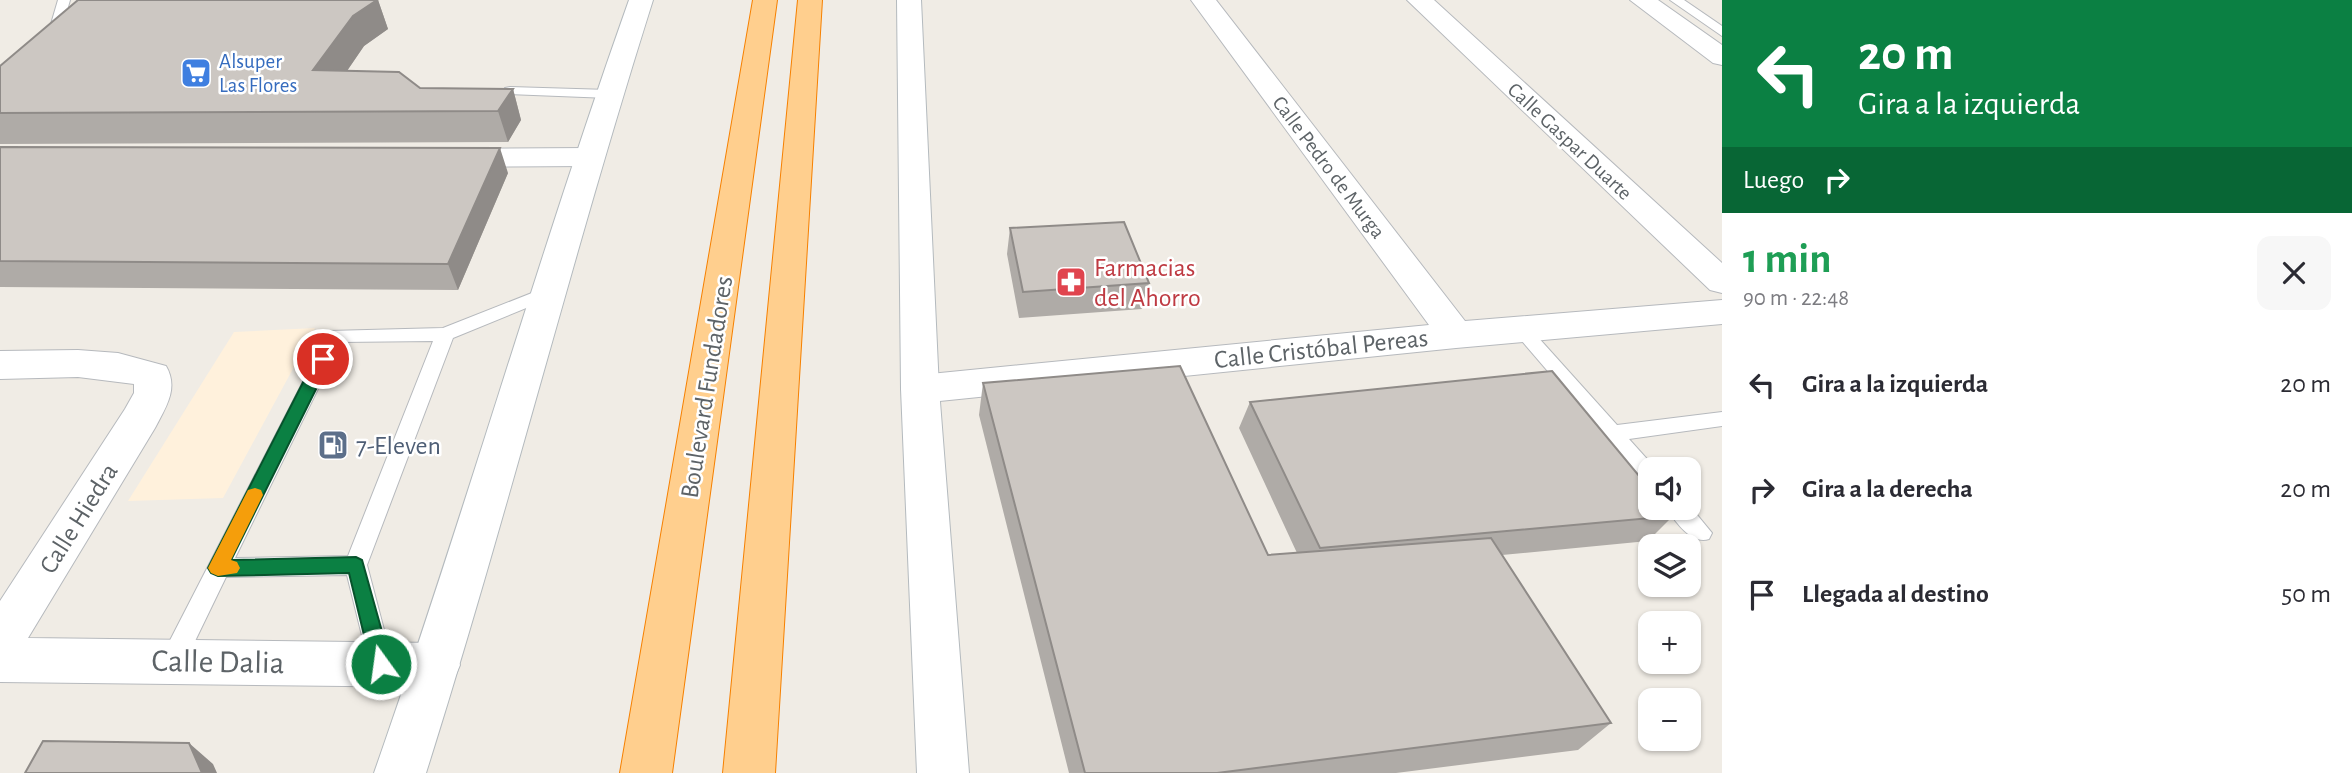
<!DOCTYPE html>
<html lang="es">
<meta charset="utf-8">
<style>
body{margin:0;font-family:"Alegreya Sans",sans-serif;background:#f7f7f7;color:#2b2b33;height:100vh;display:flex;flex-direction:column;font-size:26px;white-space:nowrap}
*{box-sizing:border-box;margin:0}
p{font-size:23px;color:#7c7c81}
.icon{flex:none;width:38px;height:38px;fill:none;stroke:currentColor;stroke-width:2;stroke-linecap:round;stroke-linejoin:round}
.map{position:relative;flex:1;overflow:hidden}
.details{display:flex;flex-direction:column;background:#fff;width:630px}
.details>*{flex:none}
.guide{background:#0b8043;color:#fff;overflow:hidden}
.tools{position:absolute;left:1638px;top:457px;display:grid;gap:14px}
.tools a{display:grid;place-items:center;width:63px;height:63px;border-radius:14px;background:#fff;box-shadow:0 2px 5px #0004;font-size:35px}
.pin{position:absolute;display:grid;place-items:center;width:60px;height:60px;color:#fff;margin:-30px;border:4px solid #fff;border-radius:50%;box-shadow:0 2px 7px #0007}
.me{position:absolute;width:77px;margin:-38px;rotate:346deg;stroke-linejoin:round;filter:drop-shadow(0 0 5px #0008)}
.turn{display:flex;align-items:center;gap:24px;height:147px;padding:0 21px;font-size:32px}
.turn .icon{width:91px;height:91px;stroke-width:2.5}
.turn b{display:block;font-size:49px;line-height:60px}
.then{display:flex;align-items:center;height:66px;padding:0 21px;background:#0003;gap:14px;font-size:26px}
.round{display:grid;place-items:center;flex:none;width:74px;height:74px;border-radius:14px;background:#f7f7f7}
.headline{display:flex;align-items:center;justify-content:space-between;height:119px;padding:0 21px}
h1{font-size:42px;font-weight:600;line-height:52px;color:#1e9e55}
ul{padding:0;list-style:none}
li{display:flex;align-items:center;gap:21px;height:105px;padding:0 21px}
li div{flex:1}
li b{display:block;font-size:26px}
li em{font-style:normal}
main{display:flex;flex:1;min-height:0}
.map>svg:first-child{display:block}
</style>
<main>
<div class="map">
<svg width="1722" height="773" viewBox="0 0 1722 773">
<rect width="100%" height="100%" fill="#f0ece5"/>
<path fill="#fff1dc" d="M 315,328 L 223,498 L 128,501 L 234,332 Z"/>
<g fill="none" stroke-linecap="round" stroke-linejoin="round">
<g stroke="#b6b9bd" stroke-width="2">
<path id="lane" d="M 58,0 L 70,0 L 63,25 L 53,39 L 43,39 L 41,36 L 51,24 Z
M 1670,0 L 1684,0 L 1722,26 L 1722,36 Z
M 510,87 L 609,90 L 616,94 L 609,98 L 505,94 L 505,88 Z
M 547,287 L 553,289 L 556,293 L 553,297 L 453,338 L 367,565 L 393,664 L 390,672 L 381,675 L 372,672 L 369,664 L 347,575 L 226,577 L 182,668 L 173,671 L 164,668 L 161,660 L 164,652 L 329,331 L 443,328 ZM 433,341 L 348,556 L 235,558 L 341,342 Z
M 1521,323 L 1527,325 L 1617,425 L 1722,412 L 1722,426 L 1629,439 L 1656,469 L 1650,469 L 1650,484 L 1643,482 L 1515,333 L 1512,329 L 1515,325 Z
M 1689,505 L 1712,533 L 1709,539 C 1692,545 1675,522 1667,508 L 1689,508 Z"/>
</g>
<g stroke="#b6b9bd" stroke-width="2">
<path id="street" d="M 1191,0 L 1216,0 L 1465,321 L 1722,300 L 1722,324 L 1456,348 L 920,403 L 906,399 L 901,389 L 906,379 L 920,375 L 1429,325 Z
M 1407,0 L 1434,0 L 1722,263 L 1722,293 L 1710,290 Z
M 1630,0 L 1658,0 L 1722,45 L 1722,65 L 1713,63 Z
M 588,148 L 599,151 L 603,157 L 599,163 L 588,166 L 450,167 L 439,164 L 435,158 L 439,152 L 450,149 Z
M 78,350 L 118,353 L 166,366 C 179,388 166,407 155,428 L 28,638 L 436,643 L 453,649 L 460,665 L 453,681 L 436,687 L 0,682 L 0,601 L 125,409 L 134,393 L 134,384 L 78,377 L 0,379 L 0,351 Z"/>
</g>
<g stroke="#b4babe" stroke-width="2">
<path id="secondary" d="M 629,0 L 653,0 C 572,256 507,517 426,773 L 374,773 C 464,517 538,256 629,0 Z
M 897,0 L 921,0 L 939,389 L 969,773 L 917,773 L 901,389 Z"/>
</g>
<g stroke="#f68000" stroke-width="2">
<path id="highway" d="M 753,0 L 777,0 L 672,773 L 620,773 Z
M 798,0 L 822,0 L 775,773 L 723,773 Z"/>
</g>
<use href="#lane" fill="#fff" fill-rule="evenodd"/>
<use href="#street" fill="#fff" fill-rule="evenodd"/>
<use href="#secondary" fill="#fff" fill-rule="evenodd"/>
<use href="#highway" fill="#ffcf8e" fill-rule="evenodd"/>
</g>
<path fill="#afaba7" d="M 378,0 L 388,29 L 364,46 L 347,71 L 420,88 L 513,89 L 521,120 L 508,142 L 0,144 L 0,66 Z
M 0,147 L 508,173 L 458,290 L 0,287 Z
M 1010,228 L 1149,283 L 1142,309 L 1019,318 L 1007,254 Z
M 983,383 L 1268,555 L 1297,553 L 1239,428 L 1250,402 L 1673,516 L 1648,541 L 1502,555 L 1611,723 L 1578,750 L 1396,773 L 1069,773 L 979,415 Z"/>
<path fill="#8f8b88" d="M 378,0 L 388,29 L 364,46 L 327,100 L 313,70 L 353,16 Z
M 513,89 L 521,120 L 508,142 L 498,111 Z
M 500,148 L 508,173 L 458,290 L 448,264 Z
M 189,743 L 213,764 L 217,773 L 202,773 Z"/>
<path fill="#ccc7c2" stroke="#8f8b88" stroke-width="2" d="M 78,0 L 377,0 L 353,16 L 313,70 L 399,72 L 420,88 L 513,89 L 498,111 L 0,113 L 0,66 Z
M 0,147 L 500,148 L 448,264 L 0,261 Z
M 1124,222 L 1149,283 L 1023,292 L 1010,228 Z
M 1180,366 L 1268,555 L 1491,538 L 1611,723 L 1217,773 L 1085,773 L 983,383 Z
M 1552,371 L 1650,489 L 1650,508 L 1666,508 L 1673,516 L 1320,548 L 1250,402 Z
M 43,741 L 189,743 L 202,773 L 25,773 Z"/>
<path fill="#0b8043" stroke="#07532c" stroke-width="2" d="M 323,353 L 331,359 L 231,560 L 356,557 L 362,560 L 391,664 L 388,670 L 381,673 L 374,670 L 371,664 L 349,573 L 218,576 L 211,573 L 208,568 L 315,359 Z"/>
<path fill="#f59e0b" d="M 255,488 L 261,490 L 263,495 L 231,560 L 237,562 L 240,568 L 237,573 L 218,576 L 211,573 L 208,568 L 211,562 L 248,490 Z"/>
<defs>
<g id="supermarket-square" transform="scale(1.575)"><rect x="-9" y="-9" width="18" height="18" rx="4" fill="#3f7fe0" stroke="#fff"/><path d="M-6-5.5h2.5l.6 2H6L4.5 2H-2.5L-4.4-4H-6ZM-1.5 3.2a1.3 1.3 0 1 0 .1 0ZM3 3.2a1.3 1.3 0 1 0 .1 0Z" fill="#fff"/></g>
<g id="pharmacy-square" transform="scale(1.575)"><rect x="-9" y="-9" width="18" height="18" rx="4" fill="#e0444e" stroke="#fff"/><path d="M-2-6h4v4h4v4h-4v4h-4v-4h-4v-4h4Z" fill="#fff"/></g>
<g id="fuel-square" transform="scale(1.575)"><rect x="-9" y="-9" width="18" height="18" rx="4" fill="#5c6f8a" stroke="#fff"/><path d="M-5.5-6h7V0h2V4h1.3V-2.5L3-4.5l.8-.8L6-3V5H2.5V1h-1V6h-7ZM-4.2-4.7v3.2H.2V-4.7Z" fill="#fff"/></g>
</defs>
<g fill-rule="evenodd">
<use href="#supermarket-square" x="196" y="73"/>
<use href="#pharmacy-square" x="1071" y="282"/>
<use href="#fuel-square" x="333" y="445"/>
</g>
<g text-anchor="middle" stroke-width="5" stroke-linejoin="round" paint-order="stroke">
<g font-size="21" fill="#366cbe" stroke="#fff" text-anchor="start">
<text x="219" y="68">Alsuper<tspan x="219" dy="24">Las Flores</tspan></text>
</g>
<g font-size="21" fill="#5d6367" stroke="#fff">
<text transform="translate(1570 141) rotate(43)" y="7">Calle Gaspar Duarte</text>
<text transform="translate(1329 167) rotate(53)" y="7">Calle Pedro de Murga</text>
</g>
<g font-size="26" fill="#be3a42" stroke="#fff" text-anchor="start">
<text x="1094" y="276">Farmacias<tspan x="1094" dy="30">del Ahorro</tspan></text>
</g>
<g font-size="26" fill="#5d6367" stroke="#fff">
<text transform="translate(1321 348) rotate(-6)" y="9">Calle Cristóbal Pereas</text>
<text transform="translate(706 387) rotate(-81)" y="9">Boulevard Fundadores</text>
<text transform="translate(78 518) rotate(-58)" y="9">Calle Hiedra</text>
</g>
<g font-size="26" fill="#4e5e75" stroke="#fff" text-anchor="start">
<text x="356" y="454">7-Eleven</text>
</g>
<g font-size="32" fill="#5d6367" stroke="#fff">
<text transform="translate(218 661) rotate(1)" y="11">Calle Dalia</text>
</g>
</g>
</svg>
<div class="tools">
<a><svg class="icon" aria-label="sound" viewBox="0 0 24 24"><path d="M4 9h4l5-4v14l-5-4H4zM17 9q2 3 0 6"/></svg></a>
<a><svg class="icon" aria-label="layers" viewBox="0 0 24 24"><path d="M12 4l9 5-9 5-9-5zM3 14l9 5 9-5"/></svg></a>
<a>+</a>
<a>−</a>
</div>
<div class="pin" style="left:323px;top:359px;background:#d93025"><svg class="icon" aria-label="arrive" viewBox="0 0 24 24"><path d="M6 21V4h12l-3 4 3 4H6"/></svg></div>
<svg class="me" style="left:381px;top:664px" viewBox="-20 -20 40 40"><circle r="17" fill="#0b8043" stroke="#fff" stroke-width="3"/><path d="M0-11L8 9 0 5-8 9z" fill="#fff"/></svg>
</div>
<section class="details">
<div class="guide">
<div class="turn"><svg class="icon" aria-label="left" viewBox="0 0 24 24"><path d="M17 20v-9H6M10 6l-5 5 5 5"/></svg><div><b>20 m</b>Gira a la izquierda</div></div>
<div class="then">Luego<svg class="icon" aria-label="right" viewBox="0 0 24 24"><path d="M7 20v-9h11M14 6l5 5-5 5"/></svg></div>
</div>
<div class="headline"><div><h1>1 min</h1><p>90 m · 22:48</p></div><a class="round"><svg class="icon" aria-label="close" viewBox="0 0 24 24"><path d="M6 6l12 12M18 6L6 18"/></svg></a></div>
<ul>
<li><svg class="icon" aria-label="left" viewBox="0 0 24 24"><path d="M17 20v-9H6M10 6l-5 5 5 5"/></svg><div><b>Gira a la izquierda</b></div><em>20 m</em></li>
<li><svg class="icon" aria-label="right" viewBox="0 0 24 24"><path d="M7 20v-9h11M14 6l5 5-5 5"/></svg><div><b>Gira a la derecha</b></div><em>20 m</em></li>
<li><svg class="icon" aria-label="arrive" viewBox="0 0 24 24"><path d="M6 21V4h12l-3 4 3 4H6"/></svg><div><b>Llegada al destino</b></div><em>50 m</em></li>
</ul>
</section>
</main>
